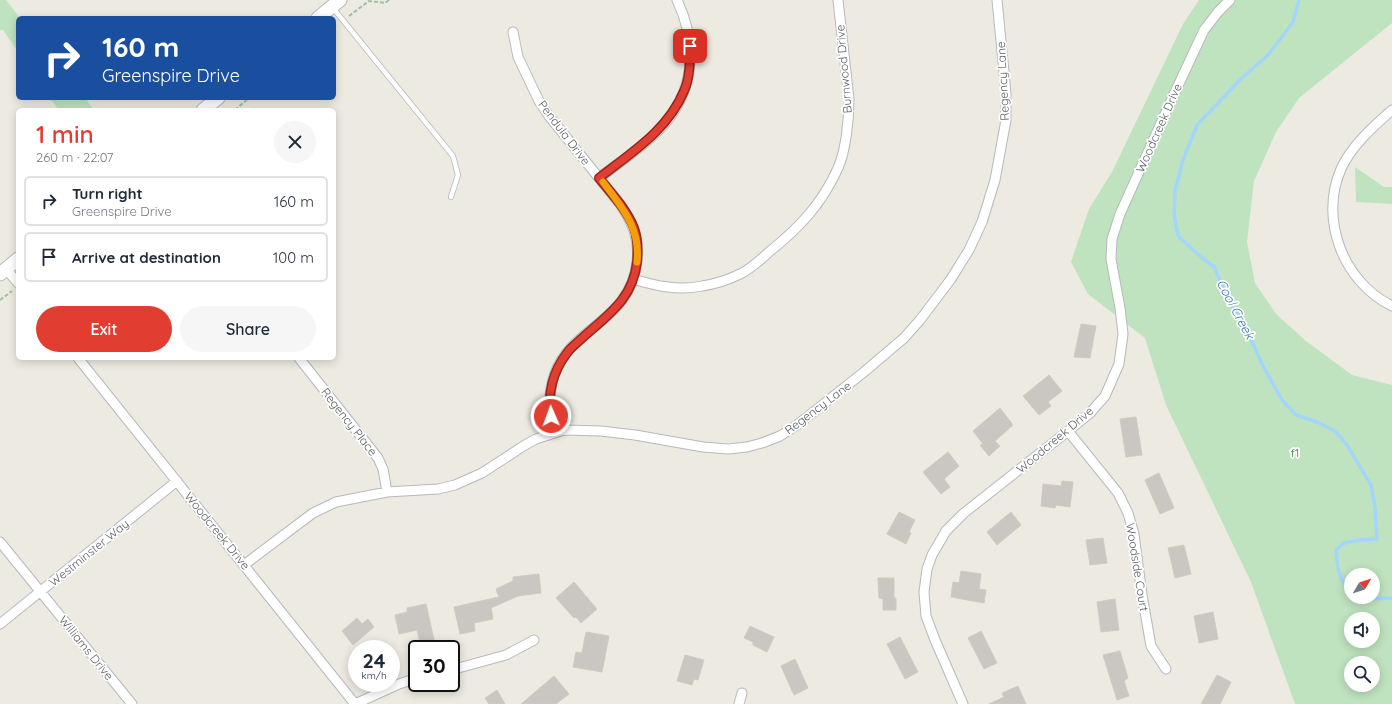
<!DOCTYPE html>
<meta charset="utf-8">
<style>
body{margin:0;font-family:Quicksand,sans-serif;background:#f6f6f7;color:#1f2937;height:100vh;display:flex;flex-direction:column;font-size:15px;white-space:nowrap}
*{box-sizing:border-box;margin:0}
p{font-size:13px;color:#747a83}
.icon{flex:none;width:22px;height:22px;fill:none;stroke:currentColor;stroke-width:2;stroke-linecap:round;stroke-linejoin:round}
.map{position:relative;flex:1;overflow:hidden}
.panel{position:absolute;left:16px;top:108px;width:320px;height:252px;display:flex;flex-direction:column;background:#fff;border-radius:6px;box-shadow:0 2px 10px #0003}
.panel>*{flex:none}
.guide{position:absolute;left:16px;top:16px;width:320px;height:84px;border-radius:6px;box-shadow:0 2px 10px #0003;background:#1a4fa0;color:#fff;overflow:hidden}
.needle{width:26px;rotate:51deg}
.buttons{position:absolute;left:1344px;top:568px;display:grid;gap:8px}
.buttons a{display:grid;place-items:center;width:36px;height:36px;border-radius:50%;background:#fff;box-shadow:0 2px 10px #0003;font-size:20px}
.speed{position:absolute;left:348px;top:640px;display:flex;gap:8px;font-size:20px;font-weight:700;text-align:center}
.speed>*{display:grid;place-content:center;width:52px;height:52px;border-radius:50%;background:#fff;box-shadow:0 2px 10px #0003;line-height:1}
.speed small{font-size:10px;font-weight:400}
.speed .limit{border:2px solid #111;border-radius:6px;background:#fff;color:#111}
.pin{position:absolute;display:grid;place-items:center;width:34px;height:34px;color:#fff;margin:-17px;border-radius:8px;box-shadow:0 2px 6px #0006}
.me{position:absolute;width:44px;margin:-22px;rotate:358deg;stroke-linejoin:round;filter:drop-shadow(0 0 3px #0008)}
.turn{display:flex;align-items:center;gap:14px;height:84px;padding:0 20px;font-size:18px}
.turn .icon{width:52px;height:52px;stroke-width:2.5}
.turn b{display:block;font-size:28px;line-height:34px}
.round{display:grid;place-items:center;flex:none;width:42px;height:42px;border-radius:21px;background:#f6f6f7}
.summary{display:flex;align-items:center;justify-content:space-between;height:68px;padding:0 20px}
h1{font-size:24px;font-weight:600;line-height:30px;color:#e23d31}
.primary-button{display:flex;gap:8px;margin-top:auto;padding:8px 20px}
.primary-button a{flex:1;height:46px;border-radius:24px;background:#e23d31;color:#fff;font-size:16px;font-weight:600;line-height:46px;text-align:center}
.primary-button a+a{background:#f6f6f7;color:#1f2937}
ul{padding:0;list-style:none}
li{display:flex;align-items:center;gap:12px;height:50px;margin:0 8px 6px;padding:0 12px;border:2px solid #e0e1e3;border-radius:6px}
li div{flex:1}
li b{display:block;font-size:15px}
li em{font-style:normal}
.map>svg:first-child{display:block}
</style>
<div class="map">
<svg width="1392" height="704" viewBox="0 0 1392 704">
<rect width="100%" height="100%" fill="#eceae1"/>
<path fill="#bfe3be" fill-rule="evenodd" d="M 0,0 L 6,0 L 20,18 L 18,18 L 18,52 L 3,30 L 0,30 Z
M 1199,0 L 1392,0 L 1392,23 L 1299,98 L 1276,132 L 1254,181 L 1247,242 L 1255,283 L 1276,314 L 1306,341 L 1352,375 L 1392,385 L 1392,704 L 1295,704 L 1251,582 L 1166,405 L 1145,338 L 1088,294 L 1071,262 L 1089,209 L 1112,172 L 1183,24 ZM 1351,575 L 1373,575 L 1373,597 L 1351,597 ZM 1351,619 L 1373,619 L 1373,641 L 1351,641 ZM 1351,663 L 1373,663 L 1373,685 L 1351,685 Z
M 41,98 L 85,98 L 94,110 L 59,110 L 52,101 Z
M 1355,167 L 1384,187 L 1392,187 L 1392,204 L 1356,202 Z"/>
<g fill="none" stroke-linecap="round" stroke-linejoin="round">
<path stroke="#a2d6fc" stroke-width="3.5" d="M 1299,0 L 1293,22 L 1269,54 L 1242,78 L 1197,125 L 1183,160 L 1175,191 L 1174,214 L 1178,236 L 1200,256 L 1214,267 L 1229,301 L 1245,326 L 1264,368 L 1282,400 L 1296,415 L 1317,422 L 1335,431 L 1347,445 L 1371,485 L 1375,508 L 1377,539 L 1359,540 L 1344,543 L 1336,550 C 1338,568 1337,578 1351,591
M 1363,597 L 1367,599 L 1392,598"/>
</g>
<path fill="#cac6c1" stroke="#d1cbc0" d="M 1081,324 L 1096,326 L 1090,358 L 1074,357 Z
M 1049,375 L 1062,391 L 1048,402 L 1051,406 L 1039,415 L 1023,396 Z
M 1000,408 L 1013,425 L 995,441 L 1000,446 L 989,456 L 980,445 L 983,444 L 973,431 Z
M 1136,417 L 1142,455 L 1126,457 L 1120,419 Z
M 948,452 L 959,466 L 944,479 L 950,487 L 941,494 L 923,472 Z
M 1159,473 L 1174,508 L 1160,514 L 1145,480 Z
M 1062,481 L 1073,482 L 1070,507 L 1056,505 L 1055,508 L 1041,506 L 1043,484 L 1061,486 Z
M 899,512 L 915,520 L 909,532 L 911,533 L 906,544 L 887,534 Z
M 1011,512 L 1021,525 L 997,545 L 987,532 Z
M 1103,538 L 1107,563 L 1090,565 L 1086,540 Z
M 1184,545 L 1191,574 L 1175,578 L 1168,548 Z
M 961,571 L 981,574 L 979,589 L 986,590 L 984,603 L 951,597 L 953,582 L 959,583 Z
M 539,574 L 541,593 L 518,596 L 491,608 L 493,619 L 474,623 L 475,631 L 460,634 L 454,607 L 499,597 L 496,589 L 513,581 L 513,577 Z
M 878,578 L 894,578 L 894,598 L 896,598 L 896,610 L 883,610 L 883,599 L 879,598 Z
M 574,582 L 597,609 L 581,623 L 576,617 L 574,618 L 556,598 Z
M 1115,599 L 1119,630 L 1101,632 L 1097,602 Z
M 426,604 L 434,640 L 420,643 L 417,630 L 399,634 L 395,615 L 407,612 L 407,608 Z
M 1213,612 L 1218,639 L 1199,643 L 1194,616 Z
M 357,618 L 362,624 L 368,619 L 374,627 L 353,645 L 342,631 Z
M 750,626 L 774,637 L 767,652 L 753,645 L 753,642 L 744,638 Z
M 981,631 L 997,663 L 984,669 L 968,638 Z
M 586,632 L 609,636 L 602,672 L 573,667 L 576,652 L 582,653 Z
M 900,637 L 918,672 L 905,679 L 887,644 Z
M 1120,651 L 1128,678 L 1124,681 L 1129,696 L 1117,700 L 1103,655 Z
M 685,655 L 704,660 L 698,680 L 694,679 L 692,685 L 677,681 Z
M 795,659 L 808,688 L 794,695 L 781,666 Z
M 1217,675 L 1231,682 L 1220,704 L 1201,704 Z
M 554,676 L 569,694 L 556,704 L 521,704 Z
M 1018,686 L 1026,704 L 989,704 L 1004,697 L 1002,693 Z
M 497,690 L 505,704 L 489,704 L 485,698 Z"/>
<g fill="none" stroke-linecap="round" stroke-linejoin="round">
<g stroke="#b7b9be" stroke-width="6">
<path id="lane" d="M 333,8 L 453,156 L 458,175 L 451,197"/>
</g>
<g stroke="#b7b9be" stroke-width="11">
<path id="street" d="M 513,32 L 518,57 L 539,101 L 549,116 L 620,204 C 632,222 640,239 637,261 C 631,321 573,326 555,373 C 547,394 550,412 553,433
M 1392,110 C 1374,126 1351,146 1341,169 C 1319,219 1343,282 1392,306
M 599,178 C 620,162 651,141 667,121 C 696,85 696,40 677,0
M 6,269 L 18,283
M 633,279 C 656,286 679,291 702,286 C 715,284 728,280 740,274 C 751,269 760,260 769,252 C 799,228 822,204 838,168 C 846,150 849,119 849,99 L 838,0
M 78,358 L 355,704
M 299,358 L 378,458 L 383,469 L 387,492
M 1068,431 L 1118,493 L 1128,513 L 1134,534 L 1142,595 L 1151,646 L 1166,669
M 0,542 L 132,704
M 244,565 L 313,513 L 336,502 L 387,492 L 438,489 L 455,485 L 482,473 L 525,445 L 536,439 L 564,430 L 601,431 L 635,435 L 703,447 L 728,449 L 747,447 L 762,443 L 780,436 L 797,425 L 864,372 L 904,338 L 920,320 L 951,279 L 969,250 L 982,222 L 995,180 L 1006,120 L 1006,93 L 997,0
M 0,624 L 177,481
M 451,670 L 506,655 L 534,640
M 355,704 L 399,684 L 417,678
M 739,704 L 742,693
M 963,704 L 935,640 L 926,616 L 924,592 L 927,569 L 932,555 L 946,531 L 964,513 L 1068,431 L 1090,413 L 1105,396 L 1119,364 L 1123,334 L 1120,308 L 1111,259 L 1112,239 L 1120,214 L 1170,103 L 1204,30 L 1218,12 L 1230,0"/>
</g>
<g stroke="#b5b8bd" stroke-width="15">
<path id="secondary" d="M 318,18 L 340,0
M 203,110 L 218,98
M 0,274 L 18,259"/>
</g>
<path stroke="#98c4a3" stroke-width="2" stroke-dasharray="4 2" stroke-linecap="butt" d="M 349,16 L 369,1 L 385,3 L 389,0
M 235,110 L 249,98
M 0,300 L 12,291"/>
<use href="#lane" stroke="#fff" stroke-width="4.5"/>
<use href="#street" stroke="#fff" stroke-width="9"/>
<use href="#secondary" stroke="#fff" stroke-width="13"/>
</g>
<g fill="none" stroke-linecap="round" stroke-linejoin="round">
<g stroke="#932820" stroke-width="10">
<path id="route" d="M 551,416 C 547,394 553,371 567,353 C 570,348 576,344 580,340 C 606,316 633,300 637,262 C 638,251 638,239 634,228 C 627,210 612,194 599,178 C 631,153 668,130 684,91 C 690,78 690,61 690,46"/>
</g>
<use href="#route" stroke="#e23d31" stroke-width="7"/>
<path stroke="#f59e0b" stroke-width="7" d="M 603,182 C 622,207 641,229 637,262"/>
</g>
<g text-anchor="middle" stroke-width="3.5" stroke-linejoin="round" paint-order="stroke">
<g font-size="12" fill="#5a5d62" stroke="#fff">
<text transform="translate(844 69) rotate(-95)" y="4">Burnwood Drive</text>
<text transform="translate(1003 81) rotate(-93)" y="4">Regency Lane</text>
<text transform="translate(1159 128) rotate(-66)" y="4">Woodcreek Drive</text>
<text transform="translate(564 133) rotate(53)" y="4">Pendula Drive</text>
<text transform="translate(818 408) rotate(-37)" y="4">Regency Lane</text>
<text transform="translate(349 422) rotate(52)" y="4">Regency Place</text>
<text transform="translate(1055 440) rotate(-40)" y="4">Woodcreek Drive</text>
<text transform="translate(217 531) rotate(51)" y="4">Woodcreek Drive</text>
<text transform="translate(89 553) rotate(-39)" y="4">Westminster Way</text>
<text transform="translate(1137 567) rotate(81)" y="4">Woodside Court</text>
<text transform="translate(86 648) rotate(51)" y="4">Williams Drive</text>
</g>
<g font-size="12" fill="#38833a" stroke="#fff">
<text x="1295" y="457">f1</text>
</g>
<g font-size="13" font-style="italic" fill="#4177ad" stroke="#fff">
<text transform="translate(1236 309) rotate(62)" y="5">Cool Creek</text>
</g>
</g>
</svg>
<div class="buttons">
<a><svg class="needle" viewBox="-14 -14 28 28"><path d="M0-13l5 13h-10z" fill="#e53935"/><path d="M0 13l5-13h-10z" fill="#747a83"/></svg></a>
<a><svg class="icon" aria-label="sound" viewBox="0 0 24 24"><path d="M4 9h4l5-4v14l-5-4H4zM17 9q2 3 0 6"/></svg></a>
<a><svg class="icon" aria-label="search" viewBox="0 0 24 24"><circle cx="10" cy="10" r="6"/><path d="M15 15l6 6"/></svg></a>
</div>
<div class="speed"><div>24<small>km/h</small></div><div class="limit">30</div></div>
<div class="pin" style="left:690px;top:46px;background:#d93025"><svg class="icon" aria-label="arrive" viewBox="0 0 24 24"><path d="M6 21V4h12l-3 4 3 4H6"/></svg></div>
<svg class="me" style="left:551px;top:416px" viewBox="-20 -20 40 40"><circle r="17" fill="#e23d31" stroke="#fff" stroke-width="3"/><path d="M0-11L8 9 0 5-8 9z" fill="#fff"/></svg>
<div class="guide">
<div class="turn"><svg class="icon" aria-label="right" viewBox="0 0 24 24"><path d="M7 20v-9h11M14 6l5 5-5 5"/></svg><div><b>160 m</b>Greenspire Drive</div></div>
</div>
<section class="panel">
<div class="summary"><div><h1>1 min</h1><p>260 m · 22:07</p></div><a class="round"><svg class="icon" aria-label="close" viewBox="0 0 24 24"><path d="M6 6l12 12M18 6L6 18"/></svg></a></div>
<ul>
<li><svg class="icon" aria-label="right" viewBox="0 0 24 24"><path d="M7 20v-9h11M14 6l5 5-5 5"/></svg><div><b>Turn right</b><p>Greenspire Drive</p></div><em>160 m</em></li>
<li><svg class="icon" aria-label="arrive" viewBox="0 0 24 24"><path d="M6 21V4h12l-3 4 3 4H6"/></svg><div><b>Arrive at destination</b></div><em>100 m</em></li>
</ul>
<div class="primary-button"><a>Exit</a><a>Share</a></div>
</section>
</div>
